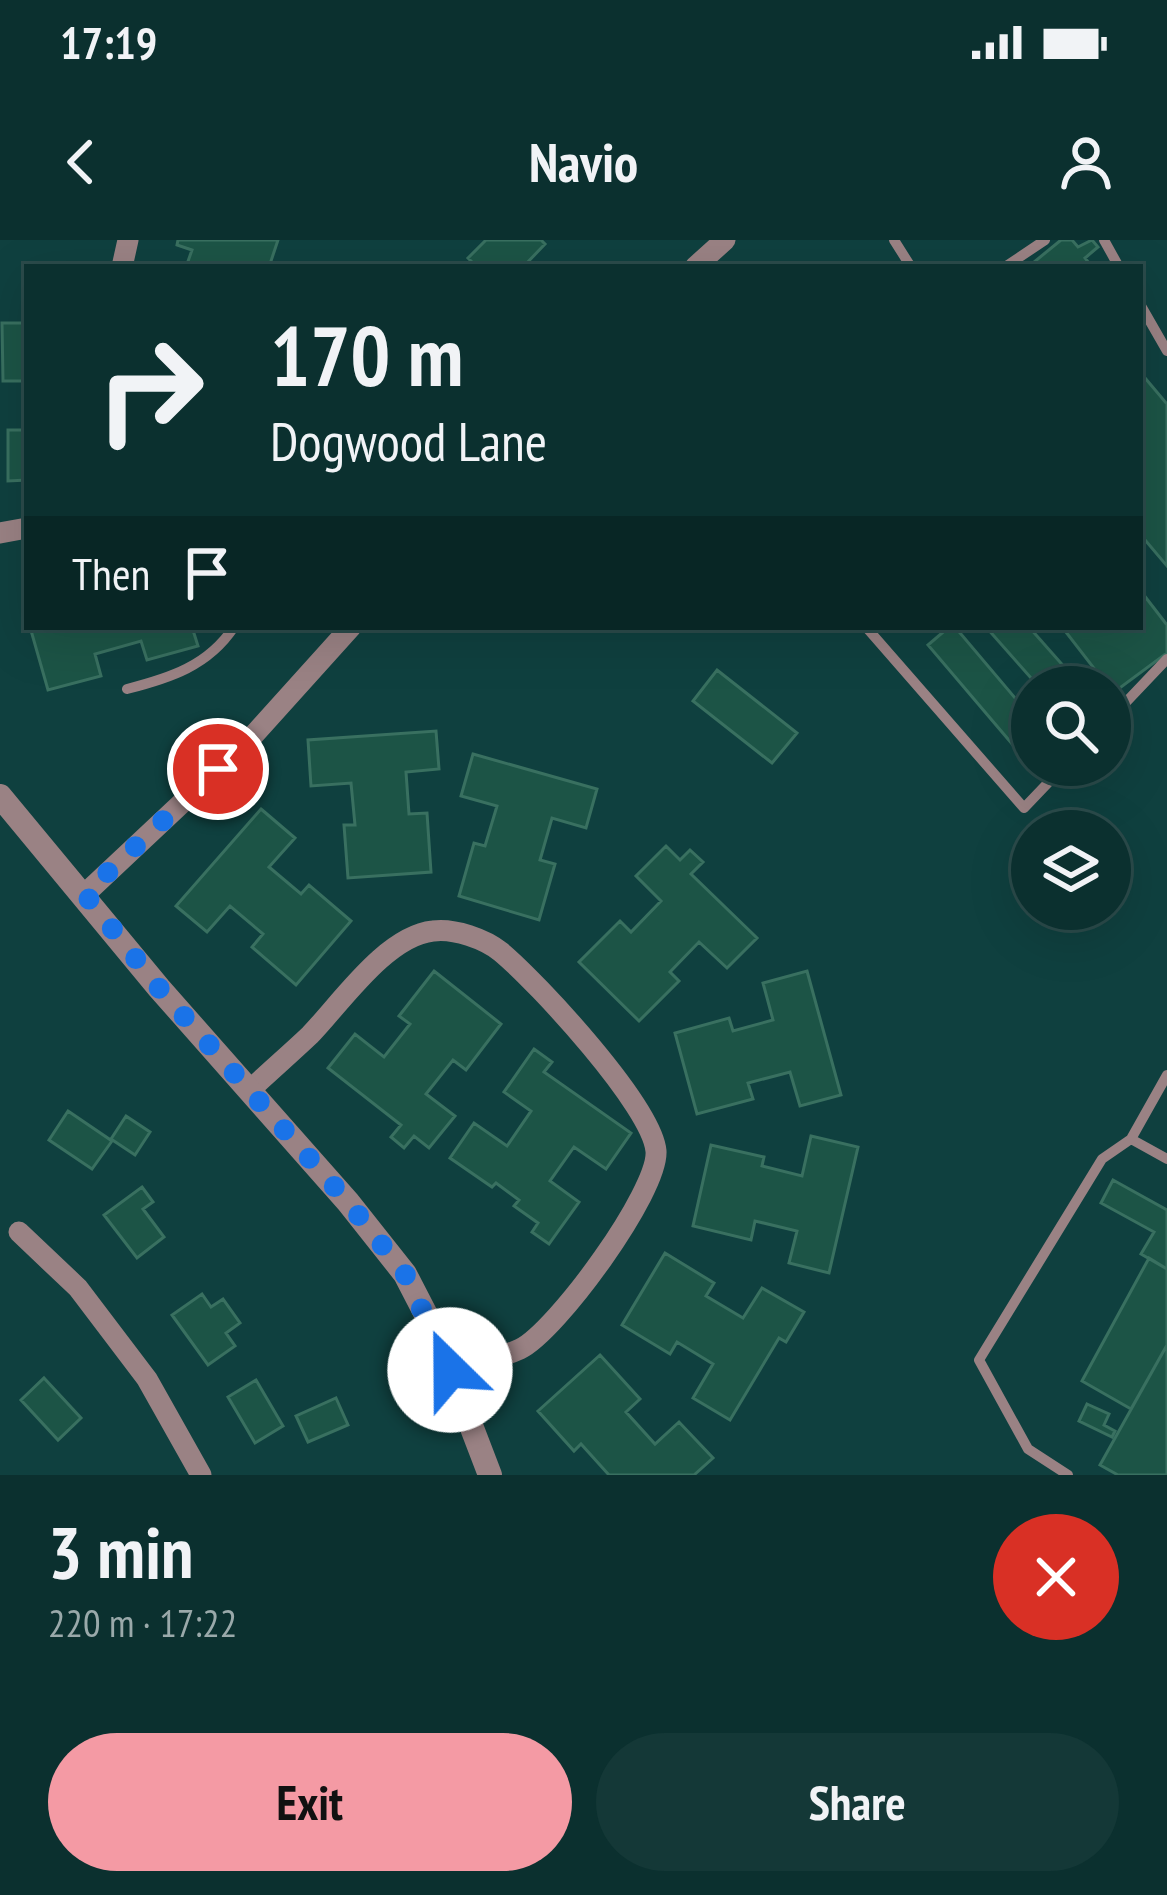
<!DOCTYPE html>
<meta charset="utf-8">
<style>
body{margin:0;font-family:"PT Sans Narrow",sans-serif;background:#143837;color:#f1f3f6;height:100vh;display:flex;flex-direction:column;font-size:45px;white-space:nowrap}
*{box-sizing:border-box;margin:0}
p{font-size:39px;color:#9aa9aa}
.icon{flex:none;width:66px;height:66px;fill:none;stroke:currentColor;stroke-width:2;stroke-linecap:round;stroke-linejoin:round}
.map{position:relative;height:1235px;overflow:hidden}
.panel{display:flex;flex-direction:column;background:#0b302f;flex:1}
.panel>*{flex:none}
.guide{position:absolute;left:24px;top:24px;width:1119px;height:366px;border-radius:0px;box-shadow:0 12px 48px #0002,0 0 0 3px #2b4b4b;background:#0b302f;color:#f1f3f6;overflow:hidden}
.buttons{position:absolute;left:1011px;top:426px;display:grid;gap:24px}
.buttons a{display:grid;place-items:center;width:120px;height:120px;border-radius:50%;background:#0b302f;box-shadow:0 12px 48px #0002,0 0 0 3px #2b4b4b;font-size:60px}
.pin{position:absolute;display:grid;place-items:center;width:102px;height:102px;color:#fff;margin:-51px;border:6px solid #fff;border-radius:50%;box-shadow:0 3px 12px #0007}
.me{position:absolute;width:132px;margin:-66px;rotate:337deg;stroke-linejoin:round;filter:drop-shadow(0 0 9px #0008)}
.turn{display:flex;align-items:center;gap:42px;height:252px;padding:0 48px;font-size:54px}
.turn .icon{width:156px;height:156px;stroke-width:2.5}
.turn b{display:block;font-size:84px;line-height:102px}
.then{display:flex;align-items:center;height:114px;padding:0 48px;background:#0003;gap:24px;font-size:45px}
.round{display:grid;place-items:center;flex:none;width:126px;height:126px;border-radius:63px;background:#143837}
.summary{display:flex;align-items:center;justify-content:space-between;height:204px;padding:0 48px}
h1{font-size:72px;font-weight:800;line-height:90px}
.button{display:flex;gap:24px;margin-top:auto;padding:24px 48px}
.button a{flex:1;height:138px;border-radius:72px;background:#f49aa4;color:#111;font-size:48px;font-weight:800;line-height:138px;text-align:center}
.button a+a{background:#143837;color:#f1f3f6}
.status{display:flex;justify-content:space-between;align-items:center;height:84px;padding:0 60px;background:#0b302f;direction:ltr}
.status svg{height:33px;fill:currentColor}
header{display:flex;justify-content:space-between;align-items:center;height:156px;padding:0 48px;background:#0b302f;font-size:54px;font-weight:800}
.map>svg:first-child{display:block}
</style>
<div class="status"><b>17:19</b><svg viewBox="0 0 49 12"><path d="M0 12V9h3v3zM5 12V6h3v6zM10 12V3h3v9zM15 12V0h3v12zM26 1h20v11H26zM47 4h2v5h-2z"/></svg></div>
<header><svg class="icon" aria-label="back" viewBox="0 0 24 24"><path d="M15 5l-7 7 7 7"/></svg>Navio<svg class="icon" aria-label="person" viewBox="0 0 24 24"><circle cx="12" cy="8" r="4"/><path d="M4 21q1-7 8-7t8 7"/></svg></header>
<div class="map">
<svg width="1167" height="1235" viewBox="0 0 1167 1235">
<rect width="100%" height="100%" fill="#0f403f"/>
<path fill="#1c5446" stroke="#397060" stroke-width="3" d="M 178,0 L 278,0 L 269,27 L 186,27 L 192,10 L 177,5 Z
M 486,0 L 541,0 L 545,4 L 523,27 L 477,27 L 468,18 Z
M 1061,0 L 1072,0 L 1078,7 L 1092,0 L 1098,7 L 1085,18 L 1092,27 L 1028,27 Z
M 2,83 L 27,83 L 27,240 L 8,241 L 8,190 L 24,190 L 23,141 L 3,141 Z
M 1140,132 L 1167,164 L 1167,326 L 1140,294 Z
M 1140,350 L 1167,385 L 1167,413 L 1113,453 L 1062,387 L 1140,387 Z
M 30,387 L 192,387 L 198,406 L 147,420 L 141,401 L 95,414 L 101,436 L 48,450 Z
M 949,387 L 955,387 L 1032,478 L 1032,525 L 1057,525 L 1041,538 L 928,405 Z
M 986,387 L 1029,387 L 1082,447 L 1039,447 Z
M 717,430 L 797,493 L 772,523 L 693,461 Z
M 436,491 L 439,529 L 406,532 L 409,574 L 427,573 L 431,632 L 348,638 L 344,585 L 355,585 L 351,543 L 311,546 L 308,500 Z
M 473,514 L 597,549 L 586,588 L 552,578 L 540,620 L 555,624 L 539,680 L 459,656 L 474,603 L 485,606 L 497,566 L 461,556 Z
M 261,569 L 295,598 L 269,627 L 301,654 L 309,645 L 351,681 L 296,745 L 252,707 L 263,694 L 230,666 L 207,692 L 176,666 Z
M 666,606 L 680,620 L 690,610 L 703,622 L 691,634 L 757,698 L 727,728 L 699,702 L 670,732 L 679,741 L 639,781 L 579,722 L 620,681 L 631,692 L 661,661 L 636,636 Z
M 434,731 L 501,784 L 466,830 L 453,820 L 426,854 L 455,876 L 429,908 L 414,896 L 404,908 L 391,897 L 401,885 L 328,828 L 355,794 L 384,817 L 410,784 L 399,776 Z
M 807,731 L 841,855 L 800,866 L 790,832 L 748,843 L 753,859 L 697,874 L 675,793 L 729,778 L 733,791 L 773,780 L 763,743 Z
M 534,809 L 552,822 L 544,832 L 631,893 L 606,929 L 574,907 L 550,941 L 579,962 L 549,1004 L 532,992 L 538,983 L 514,966 L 519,960 L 496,943 L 492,947 L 450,918 L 474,883 L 507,906 L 531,871 L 504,852 Z
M 68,871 L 112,901 L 92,929 L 49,900 Z
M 126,876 L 150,892 L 135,915 L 111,899 Z
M 811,896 L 858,907 L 829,1033 L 789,1023 L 797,991 L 755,981 L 751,1000 L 693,986 L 711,905 L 764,917 L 762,926 L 802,936 Z
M 1113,940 L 1167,970 L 1167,1029 L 1141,1014 L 1154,992 L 1101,963 Z
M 142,947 L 153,962 L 143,969 L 164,997 L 137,1018 L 104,975 Z
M 665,1013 L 714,1043 L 706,1056 L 743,1078 L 762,1048 L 804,1072 L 786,1102 L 779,1098 L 730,1180 L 693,1158 L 713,1124 L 677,1102 L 670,1114 L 622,1085 Z
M 1149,1018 L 1167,1029 L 1167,1105 L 1131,1169 L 1082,1141 Z
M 202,1054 L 211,1067 L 223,1059 L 240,1083 L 226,1093 L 235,1106 L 208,1125 L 172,1075 Z
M 1167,1105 L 1167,1235 L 1118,1235 L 1100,1225 Z
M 600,1115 L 640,1159 L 626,1172 L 655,1204 L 679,1182 L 713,1218 L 694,1235 L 609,1235 L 581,1204 L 574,1211 L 538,1171 Z
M 44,1138 L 81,1178 L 58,1200 L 21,1160 Z
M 256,1140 L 283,1186 L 255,1203 L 228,1157 Z
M 336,1158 L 348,1185 L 308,1202 L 296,1176 Z
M 1087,1164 L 1109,1174 L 1104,1185 L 1115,1191 L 1112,1197 L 1079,1181 Z"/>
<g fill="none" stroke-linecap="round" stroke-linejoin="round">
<path stroke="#9a8284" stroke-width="10" d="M 894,0 L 911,27
M 1104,0 L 1119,27
M 1005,27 L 1045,0
M 1140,64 L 1167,111
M 866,387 L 1024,568 L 1065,525
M 127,449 C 170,438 208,426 234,387
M 1110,479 L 1167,419
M 1131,899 L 1167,919
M 1068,1235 L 1028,1209 L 979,1120 L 1102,919 L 1131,899 L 1167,835"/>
<path stroke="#9a8284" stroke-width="21" d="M 122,27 L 128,0
M 695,27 L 725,0
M 0,293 L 27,288
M 85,654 L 251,498 L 351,387
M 249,851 C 269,832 290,814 310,795 C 341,763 386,696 433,691 C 454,688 485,699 501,712 C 538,743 652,866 656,911 C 659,951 556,1092 520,1109 C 499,1119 472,1123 450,1130
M 19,992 L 78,1048 L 147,1139 L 201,1235"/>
<path stroke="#9a8284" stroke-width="24" d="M 0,556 L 159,748 L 348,962 L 405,1034 L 436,1094 L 490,1235"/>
</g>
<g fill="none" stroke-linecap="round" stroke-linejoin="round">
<path stroke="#1a73e8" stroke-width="21" stroke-dasharray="0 37.8" d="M 218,529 L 85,654 L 159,748 L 348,962 L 405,1034 L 450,1130"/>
</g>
</svg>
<div class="buttons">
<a><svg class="icon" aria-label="search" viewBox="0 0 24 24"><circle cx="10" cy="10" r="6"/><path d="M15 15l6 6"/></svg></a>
<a><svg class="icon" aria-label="layers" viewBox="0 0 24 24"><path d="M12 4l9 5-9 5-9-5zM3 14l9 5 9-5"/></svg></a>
</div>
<div class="pin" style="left:218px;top:529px;background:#d93025"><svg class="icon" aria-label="arrive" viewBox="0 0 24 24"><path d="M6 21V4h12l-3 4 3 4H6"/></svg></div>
<svg class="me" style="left:450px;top:1130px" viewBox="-20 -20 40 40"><circle r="19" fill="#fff"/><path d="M0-13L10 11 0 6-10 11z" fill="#1a73e8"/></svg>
<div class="guide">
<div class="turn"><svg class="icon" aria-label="right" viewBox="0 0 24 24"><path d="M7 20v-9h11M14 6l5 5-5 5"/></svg><div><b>170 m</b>Dogwood Lane</div></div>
<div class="then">Then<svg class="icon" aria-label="arrive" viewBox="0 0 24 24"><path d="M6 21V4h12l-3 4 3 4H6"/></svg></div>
</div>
</div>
<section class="panel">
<div class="summary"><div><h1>3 min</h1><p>220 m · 17:22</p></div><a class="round" style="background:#d93025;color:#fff"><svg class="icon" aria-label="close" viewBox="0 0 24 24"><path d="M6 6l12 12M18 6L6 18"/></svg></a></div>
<div class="button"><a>Exit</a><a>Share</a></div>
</section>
